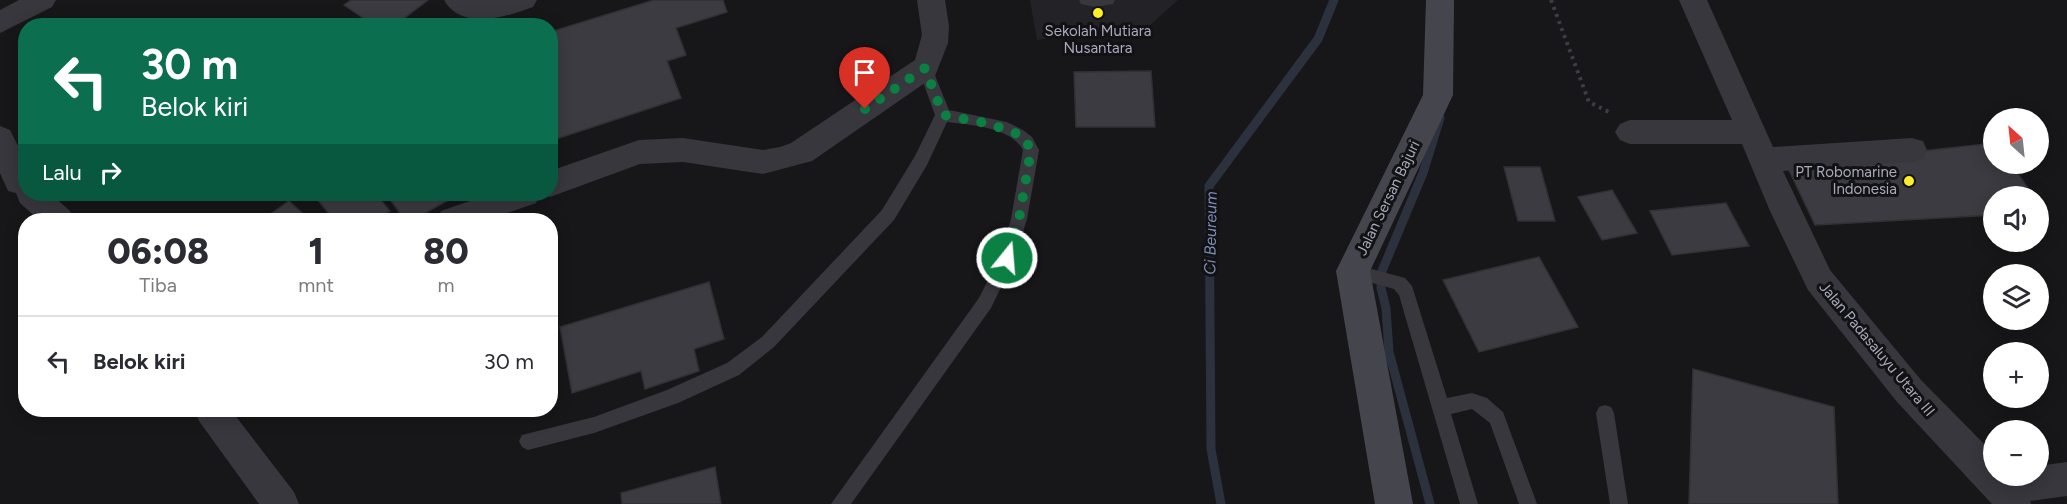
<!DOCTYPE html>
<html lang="id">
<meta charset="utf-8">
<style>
body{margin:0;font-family:Figtree,sans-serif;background:#f7f7f7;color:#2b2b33;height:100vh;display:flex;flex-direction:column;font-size:22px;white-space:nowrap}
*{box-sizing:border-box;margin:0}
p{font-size:20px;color:#7c7c81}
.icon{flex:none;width:33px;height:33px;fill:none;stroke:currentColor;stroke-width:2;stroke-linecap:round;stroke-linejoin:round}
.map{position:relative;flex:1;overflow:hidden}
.drawer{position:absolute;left:18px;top:213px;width:540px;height:204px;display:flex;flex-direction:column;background:#fff;border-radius:24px;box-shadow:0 3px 15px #0003}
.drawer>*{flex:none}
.guide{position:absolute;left:18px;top:18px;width:540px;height:183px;border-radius:24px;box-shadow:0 3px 15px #0003;background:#0b6e4f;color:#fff;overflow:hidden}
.needle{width:39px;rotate:333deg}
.controls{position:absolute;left:1983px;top:108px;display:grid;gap:12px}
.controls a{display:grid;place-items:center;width:66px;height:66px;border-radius:50%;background:#fff;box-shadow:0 3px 15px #0003;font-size:30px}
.pin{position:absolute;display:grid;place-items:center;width:51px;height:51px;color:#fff;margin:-62px -26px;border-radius:50% 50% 50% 0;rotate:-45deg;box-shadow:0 0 6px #0007}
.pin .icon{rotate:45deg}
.me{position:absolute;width:66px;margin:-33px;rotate:17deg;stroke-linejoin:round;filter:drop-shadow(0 0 4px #0008)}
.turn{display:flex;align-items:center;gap:21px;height:126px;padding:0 24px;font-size:27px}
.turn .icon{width:78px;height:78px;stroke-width:2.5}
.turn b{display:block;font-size:42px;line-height:51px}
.then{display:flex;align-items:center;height:57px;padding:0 24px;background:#0003;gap:12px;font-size:22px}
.eta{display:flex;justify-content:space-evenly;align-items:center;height:102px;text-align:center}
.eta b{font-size:36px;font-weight:800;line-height:42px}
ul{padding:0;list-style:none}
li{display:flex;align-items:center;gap:18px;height:90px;padding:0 24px;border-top:2px solid #e1e1e2}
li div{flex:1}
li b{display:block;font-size:22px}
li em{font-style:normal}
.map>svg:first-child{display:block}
</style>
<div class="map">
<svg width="2067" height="504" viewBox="0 0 2067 504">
<rect width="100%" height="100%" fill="#171719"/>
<path fill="#232226" d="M 1030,0 L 1178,0 L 1150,25 L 1037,40 Z"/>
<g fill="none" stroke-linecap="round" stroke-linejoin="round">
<path stroke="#2c313e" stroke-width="9" d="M 1221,504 L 1211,449 L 1209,186 L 1318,39 L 1334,0
M 1430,504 L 1389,352 L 1386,308 L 1381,288 L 1382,271 L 1423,173 L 1440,118"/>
</g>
<path fill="#3c3b41" stroke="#323035" stroke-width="1.5" d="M 351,0 L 428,0 L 394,26 L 375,26 L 344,5 Z
M 654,0 L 723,0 L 727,12 L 676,28 L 686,55 L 667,61 L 681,98 L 550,141 L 550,32 Z
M 1151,71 L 1155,127 L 1076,127 L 1074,72 Z
M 1994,143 L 1994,164 L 2012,164 L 2033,196 L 1994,196 L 1994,215 L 1815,225 L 1787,166 Z
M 1504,167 L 1540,167 L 1555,221 L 1518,221 Z
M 1612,190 L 1637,233 L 1602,240 L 1578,197 Z
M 317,194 L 376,194 L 390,211 L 374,220 L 334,220 L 314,195 Z
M 386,194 L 459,194 L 413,220 L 405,220 Z
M 289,201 L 310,220 L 262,220 Z
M 1726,203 L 1749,246 L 1672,255 L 1650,211 Z
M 1539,257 L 1578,327 L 1479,352 L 1443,280 Z
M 709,282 L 724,339 L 694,349 L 699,371 L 645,389 L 641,371 L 572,393 L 560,327 Z
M 1693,369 L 1834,407 L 1838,504 L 1689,504 Z
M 715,467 L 721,504 L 622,504 L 621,493 Z"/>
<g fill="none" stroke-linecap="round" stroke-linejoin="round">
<path stroke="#3d3d45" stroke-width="4" stroke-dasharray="3 4.5" stroke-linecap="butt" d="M 1551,0 L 1589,102 L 1611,113"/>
<path fill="#38373e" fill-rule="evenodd" d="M 1079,0 L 1115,0 L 1113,4 L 1095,7 L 1081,4 Z
M 925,62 L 930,64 L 932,68 L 949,110 L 1007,122 L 1023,130 L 1032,137 L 1039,150 L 1027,219 L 1015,258 L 991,308 L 851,504 L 831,504 L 979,298 L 999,258 L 1011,219 L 1023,150 C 1011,127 970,125 947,122 L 927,165 L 894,220 L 774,347 L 739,375 L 678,403 L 594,433 L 528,450 L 522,447 L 519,441 L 522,435 L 594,417 L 667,390 L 727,363 L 762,337 L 882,210 L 915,156 L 935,115 L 918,68 L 920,64 Z
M 1353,264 L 1405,278 L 1412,286 L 1447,398 L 1472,393 L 1487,398 L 1503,412 L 1537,504 L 1519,504 L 1490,423 L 1472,409 L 1451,414 L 1478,504 L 1460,504 L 1399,295 L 1394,289 L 1347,276 L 1345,271 L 1347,266 Z
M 1605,405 L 1611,407 L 1614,413 L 1628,504 L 1610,504 L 1596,413 L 1599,407 Z"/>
<path fill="#38373e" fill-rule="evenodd" d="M 19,0 L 56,0 L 52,7 L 0,33 L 0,10 Z
M 444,0 L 537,0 L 533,7 C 507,17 461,31 444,0 Z
M 917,0 L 945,0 L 949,26 L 948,43 L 935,76 L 812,161 L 763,174 L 683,162 L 640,164 L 550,197 L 541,194 L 550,194 L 550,171 L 639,140 L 683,138 L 763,150 L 780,147 L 791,143 L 915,60 L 922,35 Z
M 1679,0 L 1707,0 L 1773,147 L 1912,138 L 1923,141 L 1927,150 L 1923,159 L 1912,162 L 1783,171 L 1830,270 L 1921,380 L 1994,454 L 1994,476 L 2038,476 L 2038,466 L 2067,462 L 2067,496 L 2030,501 L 2031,504 L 1992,504 L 1897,402 L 1808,290 L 1770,211 L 1742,144 L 1630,144 L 1620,140 L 1615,132 L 1620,124 L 1630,120 L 1732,120 Z
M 0,126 L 10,130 L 26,162 L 26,194 L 51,194 L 70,211 L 74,220 L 39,220 L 20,203 L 16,193 L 8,191 L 0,173 Z
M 490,194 L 540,194 L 536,203 L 487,220 L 437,220 L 441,211 Z
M 194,410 L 231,410 L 294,492 L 299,504 L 259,504 L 199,421 Z"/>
<path fill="#45454e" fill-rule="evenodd" d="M 1426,0 L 1454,0 L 1453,95 L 1370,271 L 1413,504 L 1375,504 L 1336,271 L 1423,95 Z"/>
</g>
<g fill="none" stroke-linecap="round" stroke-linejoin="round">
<path stroke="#0b8043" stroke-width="10" stroke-dasharray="0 18" d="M 865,109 L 925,68 L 943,115 L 990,124 L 1023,136 L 1031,150 L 1019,219 L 1007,258"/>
</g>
<g fill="#feee29" stroke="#121214" stroke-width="2">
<circle cx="1098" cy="13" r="6"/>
<circle cx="1909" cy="181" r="6"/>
</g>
<g text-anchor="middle" stroke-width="6" stroke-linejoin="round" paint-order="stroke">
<g font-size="15" fill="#a8a9ba" stroke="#121214">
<text x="1098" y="36">Sekolah Mutiara<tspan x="1098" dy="17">Nusantara</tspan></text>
<text x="1897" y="177" text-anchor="end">PT Robomarine<tspan x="1897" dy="17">Indonesia</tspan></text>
</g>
<g font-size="15" fill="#a8a9ba" stroke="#121214">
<text transform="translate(1388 198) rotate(-64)" y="5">Jalan Sersan Bajuri</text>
<text transform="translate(1877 349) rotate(50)" y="5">Jalan Padasaluyu Utara III</text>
</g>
<g font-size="16" font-style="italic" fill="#7d8cb7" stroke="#121214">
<text transform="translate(1210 233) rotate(-89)" y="6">Ci Beureum</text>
</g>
</g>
</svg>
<div class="controls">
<a><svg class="needle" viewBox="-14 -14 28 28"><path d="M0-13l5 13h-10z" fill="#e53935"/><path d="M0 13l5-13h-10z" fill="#7c7c81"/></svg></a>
<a><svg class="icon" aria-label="sound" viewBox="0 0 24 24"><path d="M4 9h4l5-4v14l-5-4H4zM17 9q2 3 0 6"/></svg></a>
<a><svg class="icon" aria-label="layers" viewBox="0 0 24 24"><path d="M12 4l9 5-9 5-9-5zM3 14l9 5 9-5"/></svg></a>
<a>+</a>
<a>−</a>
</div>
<div class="pin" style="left:865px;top:109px;background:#d93025"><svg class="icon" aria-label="arrive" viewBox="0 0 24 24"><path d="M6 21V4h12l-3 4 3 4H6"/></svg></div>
<svg class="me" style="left:1007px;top:258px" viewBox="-20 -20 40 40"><circle r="17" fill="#0b8043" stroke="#fff" stroke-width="3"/><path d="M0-11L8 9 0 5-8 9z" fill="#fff"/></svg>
<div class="guide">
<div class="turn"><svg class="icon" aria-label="left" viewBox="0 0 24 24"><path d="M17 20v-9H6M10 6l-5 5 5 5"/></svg><div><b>30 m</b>Belok kiri</div></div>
<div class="then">Lalu<svg class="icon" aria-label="right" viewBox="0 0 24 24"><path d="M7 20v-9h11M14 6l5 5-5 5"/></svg></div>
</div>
<section class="drawer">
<div class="eta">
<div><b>06:08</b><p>Tiba</p></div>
<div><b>1</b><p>mnt</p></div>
<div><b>80</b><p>m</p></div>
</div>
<ul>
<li><svg class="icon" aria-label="left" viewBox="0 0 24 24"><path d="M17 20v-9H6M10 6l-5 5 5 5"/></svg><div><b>Belok kiri</b></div><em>30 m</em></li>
</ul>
</section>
</div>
